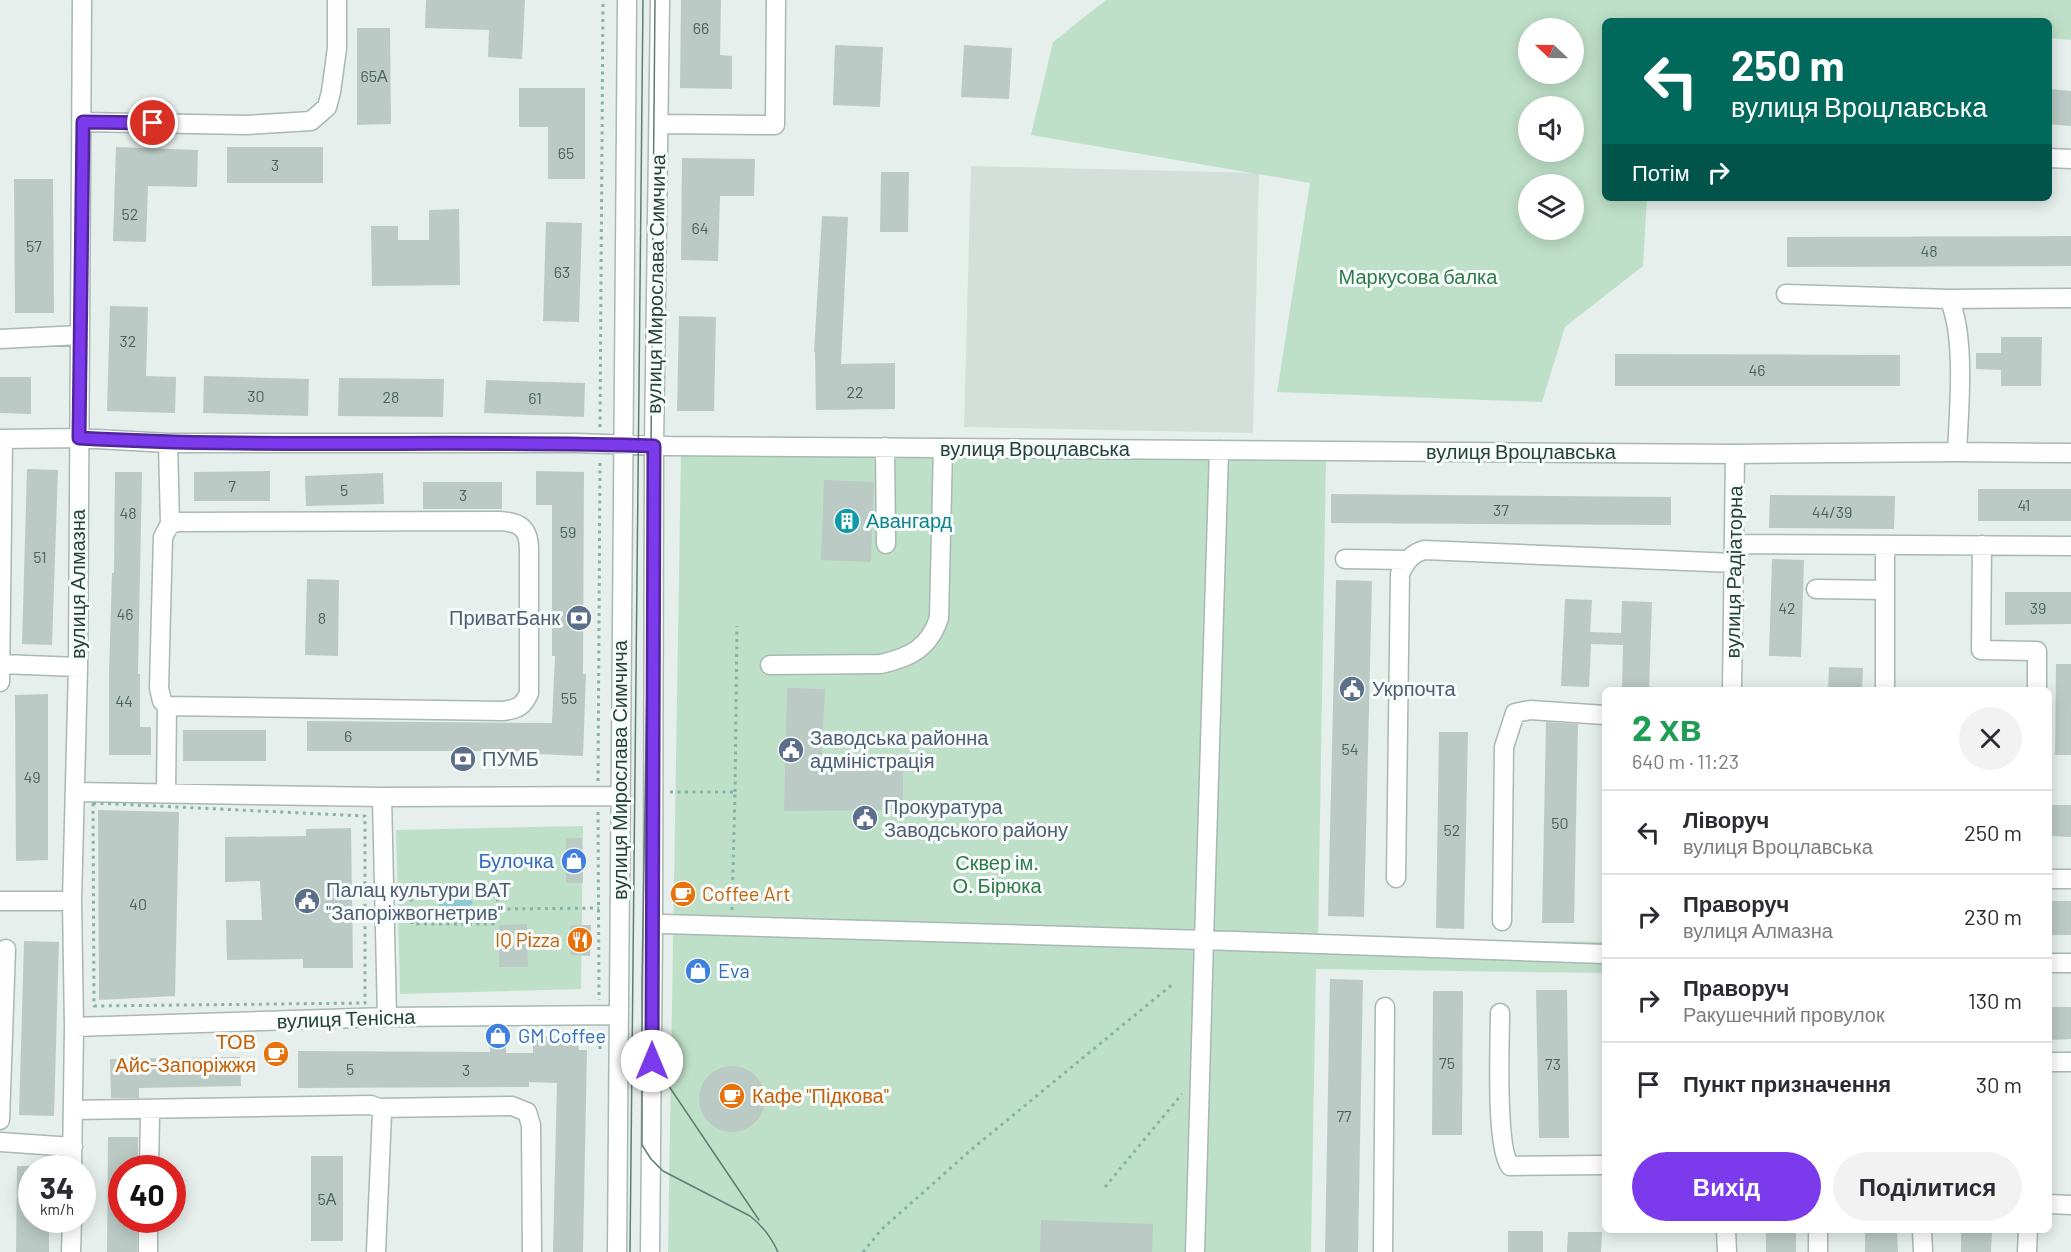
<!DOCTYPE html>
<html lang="uk">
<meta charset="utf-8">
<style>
body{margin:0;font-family:Barlow,sans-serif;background:#f2f2f3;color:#2b2b33;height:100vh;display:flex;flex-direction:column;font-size:22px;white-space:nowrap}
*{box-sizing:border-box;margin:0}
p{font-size:20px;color:#7c7c81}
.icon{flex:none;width:33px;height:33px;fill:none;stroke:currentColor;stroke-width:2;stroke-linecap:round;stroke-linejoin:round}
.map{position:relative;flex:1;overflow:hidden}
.panel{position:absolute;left:1602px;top:687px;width:450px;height:546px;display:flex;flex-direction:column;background:#fff;border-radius:9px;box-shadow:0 3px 15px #0003}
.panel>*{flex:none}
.hud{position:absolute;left:1602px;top:18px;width:450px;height:183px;border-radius:9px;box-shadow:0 3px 15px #0003;background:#00695c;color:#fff;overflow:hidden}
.needle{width:39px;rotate:292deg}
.buttons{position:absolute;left:1518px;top:18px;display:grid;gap:12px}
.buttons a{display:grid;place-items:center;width:66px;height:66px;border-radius:50%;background:#fff;box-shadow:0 3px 15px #0003;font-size:30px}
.speed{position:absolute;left:18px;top:1155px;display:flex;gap:12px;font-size:30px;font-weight:700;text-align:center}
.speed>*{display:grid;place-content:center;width:78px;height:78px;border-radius:50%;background:#fff;box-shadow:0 3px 15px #0003;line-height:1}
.speed small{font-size:15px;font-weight:400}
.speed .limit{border:9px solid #d22;background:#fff;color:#111}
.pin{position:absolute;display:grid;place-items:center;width:51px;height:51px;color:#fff;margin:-26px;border:3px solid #fff;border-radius:50%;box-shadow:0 2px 6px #0007}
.me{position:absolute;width:66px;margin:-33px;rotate:0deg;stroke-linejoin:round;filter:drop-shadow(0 0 4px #0008)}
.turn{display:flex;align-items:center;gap:21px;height:126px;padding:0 30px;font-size:27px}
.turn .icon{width:78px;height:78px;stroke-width:2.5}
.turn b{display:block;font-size:42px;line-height:51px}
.then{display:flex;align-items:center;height:57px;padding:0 30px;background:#0003;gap:12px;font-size:22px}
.round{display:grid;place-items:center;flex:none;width:63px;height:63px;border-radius:32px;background:#f2f2f3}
.headline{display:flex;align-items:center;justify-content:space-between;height:102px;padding:0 30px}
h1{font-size:36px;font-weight:700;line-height:45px;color:#1e9e55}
.cta{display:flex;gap:12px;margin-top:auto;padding:12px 30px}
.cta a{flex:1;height:69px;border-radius:36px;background:#7c3aed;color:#fff;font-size:24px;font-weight:700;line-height:69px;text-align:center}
.cta a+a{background:#f2f2f3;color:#2b2b33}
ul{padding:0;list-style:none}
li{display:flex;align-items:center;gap:18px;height:84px;padding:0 30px;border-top:2px solid #e1e1e2}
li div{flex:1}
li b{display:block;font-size:22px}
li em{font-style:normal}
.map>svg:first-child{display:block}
</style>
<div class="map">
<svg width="2071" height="1252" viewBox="0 0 2071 1252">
<rect width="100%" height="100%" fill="#e6efeb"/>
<path fill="#d4dfda" d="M 971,166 L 1259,173 L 1253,433 L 964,427 Z"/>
<path fill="#bfe0c8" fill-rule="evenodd" d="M 1106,0 L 2071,0 L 2071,40 L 2049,38 L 2049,21 L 1605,21 L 1605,198 L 1647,198 L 1643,266 L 1565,327 L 1542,402 L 1277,392 L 1310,183 L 1031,135 L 1053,42 ZM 1528,28 L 1574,28 L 1574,74 L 1528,74 ZM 1528,106 L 1574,106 L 1574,152 L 1528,152 ZM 1528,184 L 1574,184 L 1574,230 L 1528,230 Z
M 943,448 L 1326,460 L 1318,938 L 1605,942 L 1605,973 L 1316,969 L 1311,1252 L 668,1252 L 681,452 Z
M 583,826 L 581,989 L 400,994 L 396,830 Z"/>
<path fill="#8ec9d4" d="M 455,894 L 460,896 L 469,896 L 473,903 L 469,907 L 460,907 L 457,910 L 451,907 L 439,906 L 439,898 Z"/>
<path fill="#bbcac4" d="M 426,0 L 525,0 L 522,59 L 488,57 L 489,30 L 425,28 Z
M 681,0 L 721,0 L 720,55 L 732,56 L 732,89 L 680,88 Z
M 357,28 L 390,28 L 391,124 L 357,125 Z
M 835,45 L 883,47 L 880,107 L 833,105 Z
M 964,45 L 1012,48 L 1009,99 L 961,97 Z
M 519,88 L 585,88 L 585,179 L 548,179 L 548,127 L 519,127 Z
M 2049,89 L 2071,91 L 2071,126 L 2049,124 Z
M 116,147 L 198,150 L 197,187 L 148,186 L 146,242 L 113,241 Z
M 227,147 L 323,147 L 323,183 L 227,183 Z
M 682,158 L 755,159 L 754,196 L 720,196 L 718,261 L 681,260 Z
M 881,172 L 909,172 L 908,232 L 880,232 Z
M 14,179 L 53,179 L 54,313 L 15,313 Z
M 459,209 L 460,285 L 372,286 L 371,226 L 398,226 L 398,240 L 429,240 L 429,210 Z
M 822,216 L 848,217 L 841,364 L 895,363 L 895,409 L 816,410 L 815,352 L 814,352 Z
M 546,222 L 582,223 L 579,322 L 543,321 Z
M 2071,236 L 2071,266 L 1787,267 L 1787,237 Z
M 110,306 L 148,307 L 146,376 L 176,377 L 175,413 L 107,411 Z
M 679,316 L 716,317 L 714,411 L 677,411 Z
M 2001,337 L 2042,337 L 2041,386 L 2001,386 L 2001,370 L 1976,369 L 1976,353 L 2001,353 Z
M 1615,354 L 1900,355 L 1900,386 L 1615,386 Z
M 204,376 L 309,379 L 308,416 L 203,413 Z
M 0,377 L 31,377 L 31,414 L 0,413 Z
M 339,378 L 444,379 L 443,417 L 338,416 Z
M 486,380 L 585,383 L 584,417 L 484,413 Z
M 27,469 L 58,470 L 52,645 L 22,644 Z
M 270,471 L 270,501 L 194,501 L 194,472 Z
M 536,471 L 584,472 L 583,674 L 586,674 L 583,756 L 536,754 L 536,751 L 307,751 L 307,721 L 552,723 L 555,656 L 552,656 L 552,505 L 536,505 Z
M 115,472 L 142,472 L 138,674 L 140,674 L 140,727 L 151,727 L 151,755 L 109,755 L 109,674 L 112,573 L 114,573 Z
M 383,473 L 384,504 L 306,506 L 305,476 Z
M 824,480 L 874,482 L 871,562 L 821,560 Z
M 423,482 L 502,482 L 502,509 L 423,509 Z
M 1978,489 L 2071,489 L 2071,521 L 1978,521 Z
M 1331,494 L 1671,497 L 1671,525 L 1331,523 Z
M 1770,495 L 1895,496 L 1894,529 L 1769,528 Z
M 1772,559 L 1804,560 L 1801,657 L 1769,656 Z
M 307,579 L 339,580 L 338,656 L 305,655 Z
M 1336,580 L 1372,581 L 1364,917 L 1328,916 Z
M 2005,592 L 2071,592 L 2071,624 L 2005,625 Z
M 1565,599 L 1592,600 L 1590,632 L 1621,633 L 1622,601 L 1652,602 L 1649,689 L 1622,688 L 1623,645 L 1591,644 L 1589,687 L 1561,686 Z
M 2056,664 L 2071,664 L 2071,755 L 2055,755 Z
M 1829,667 L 1863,668 L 1862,690 L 1828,690 Z
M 787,688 L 825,689 L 821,772 L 903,770 L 903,810 L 784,811 Z
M 48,694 L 48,860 L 16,861 L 15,695 Z
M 1546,722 L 1578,724 L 1574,923 L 1542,923 Z
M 183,730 L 266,730 L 266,761 L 183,761 Z
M 1439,732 L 1468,732 L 1464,929 L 1436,928 Z
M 2049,805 L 2071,805 L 2071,837 L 2049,836 Z
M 98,810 L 179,812 L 175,996 L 99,1000 Z
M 351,828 L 353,968 L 303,968 L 303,959 L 227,960 L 226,920 L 262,920 L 260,881 L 225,882 L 225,837 L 306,836 L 306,829 Z
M 566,838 L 582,838 L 583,883 L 566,883 Z
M 2049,901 L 2071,901 L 2071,935 L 2049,935 Z
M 527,924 L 528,967 L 499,967 L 499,925 Z
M 570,925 L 591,925 L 590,956 L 570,955 Z
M 24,941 L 59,942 L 54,1116 L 19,1115 Z
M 1330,979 L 1363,980 L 1358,1252 L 1325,1252 Z
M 1536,990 L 1567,990 L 1569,1138 L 1539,1138 Z
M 1433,991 L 1463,991 L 1462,1135 L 1432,1135 Z
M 2049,1007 L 2071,1007 L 2071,1039 L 2049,1040 Z
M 490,1029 L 506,1030 L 506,1053 L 533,1053 L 533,1036 L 572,1036 L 577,1040 L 579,1050 L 587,1050 L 583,1252 L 553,1252 L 557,1083 L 529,1082 L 529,1087 L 298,1088 L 298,1051 L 490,1052 Z
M 240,1057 L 241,1086 L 139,1088 L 139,1098 L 111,1098 L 110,1059 Z
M699 1099a33 33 0 1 1 66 0a33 33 0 1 1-66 0Z
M 108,1137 L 138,1137 L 138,1168 L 122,1168 L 122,1220 L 137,1220 L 137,1252 L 107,1252 Z
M 311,1156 L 343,1156 L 343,1241 L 311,1241 Z
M 17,1166 L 32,1166 L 32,1220 L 49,1220 L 49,1252 L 16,1252 Z
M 1041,1220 L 1153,1224 L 1152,1252 L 1040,1252 Z
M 1766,1230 L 1796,1230 L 1796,1252 L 1766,1252 Z
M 1865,1230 L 1897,1230 L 1898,1252 L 1865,1252 Z
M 1961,1230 L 1992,1230 L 1991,1252 L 1961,1252 Z
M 1508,1231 L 1543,1231 L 1543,1252 L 1508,1252 Z
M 1568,1232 L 1602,1232 L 1601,1252 L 1567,1252 Z"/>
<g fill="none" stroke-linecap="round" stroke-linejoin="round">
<g stroke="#a8b8b2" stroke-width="21">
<path id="minor" d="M 83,122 L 247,125 L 311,121 L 327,107 L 331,92 L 337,48 L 337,0
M 659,124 L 775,125 L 776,0
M 2049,158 L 2071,159
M 1786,294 L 1949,299 L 2071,298
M 1949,299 C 1966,336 1959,410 1957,452
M 0,339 L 80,335
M 0,439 L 79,438 L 168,443 L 575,443 L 669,446 L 1735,454 L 1957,452 L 2071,453
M 168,443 L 170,524
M 885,447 L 886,544
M 1219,450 L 1204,940 L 1605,954
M 1734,544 L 2071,546
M 1885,545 L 1885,690
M 1982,545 L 1981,650 L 2037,651 L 2037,690
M 1345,559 L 1408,560
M 1816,589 L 1885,590
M 1,664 L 78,667
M 770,665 L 881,664 C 911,657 929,648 939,618 L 943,448
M 0,682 L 3,439
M 1732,690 L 1735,454
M 76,792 L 382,797 L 620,796
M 166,793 L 167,706 L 162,701 L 159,688 L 163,537 L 170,524 L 178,522 L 499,521 C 520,522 529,528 529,550 L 529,693 C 523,707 517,709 503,711 L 167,706
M 382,797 L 387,1017
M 1396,878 L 1400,574 C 1405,562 1411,554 1424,550 L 1734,563
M 2049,879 L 2071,879
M 0,901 L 72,901
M 1502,921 L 1504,747 L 1515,713 L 1530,710 L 1605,715
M 664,924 L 1204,940 L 1195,1252
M 2049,963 L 2071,963
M 1500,1013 C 1500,1043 1495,1146 1510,1166 L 1605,1165
M 74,1027 L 387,1017 L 619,1015
M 2049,1062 L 2071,1062
M 73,1110 L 371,1105 L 379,1108
M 0,1120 L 6,949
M 0,1142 L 73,1147
M 72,1168 L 74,1027 L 72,901 L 78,667 L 82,0
M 149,1168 L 150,1117 L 152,1110
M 2049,1204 L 2071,1205
M 1726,1230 L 1727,1252
M 1818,1230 L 1818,1252
M 1922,1230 L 1923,1252
M 71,1252 L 72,1220
M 148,1252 L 148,1220
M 376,1252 L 382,1113 L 379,1108 L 512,1106 L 527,1112 L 531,1125 L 532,1252
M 617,1252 L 627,0
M 650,1252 L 653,931 L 654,445 L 660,0
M 1383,1252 L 1385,1007
M 2027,1252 L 2028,1230"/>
</g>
<path stroke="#86b3a5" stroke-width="3" stroke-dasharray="3 4.5" stroke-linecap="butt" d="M 600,427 L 603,0
M 598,781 L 600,461
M 670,792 L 735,792 L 732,910
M 735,792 L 737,626
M 93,803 L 365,816 L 365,1003 L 94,1006 Z
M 598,812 L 599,1000
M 498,909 L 497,890 L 411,891 L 412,924 L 497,924 L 498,909 L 599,908
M 600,1031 L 600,1051
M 1105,1187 L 1182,1094
M 863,1252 L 882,1229 L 972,1149 L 1174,983"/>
<use href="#minor" stroke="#fff" stroke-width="18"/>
<path stroke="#5f7d75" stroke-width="1.5" d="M 655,0 L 651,445 L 642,982 L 642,1145 L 651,1159 L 663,1171 L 750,1216 C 763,1226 771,1237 778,1252
M 645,1044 L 650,1058 L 759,1220
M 630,1252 L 643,0"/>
</g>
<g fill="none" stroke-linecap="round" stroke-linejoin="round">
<g stroke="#51269a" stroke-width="15">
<path id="route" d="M 153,123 L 83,122 L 79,438 C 270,449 462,439 654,446 L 652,1061"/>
</g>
<use href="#route" stroke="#7c3aed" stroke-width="10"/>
</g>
<defs>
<g id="building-disc" transform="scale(1.35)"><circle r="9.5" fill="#0f9aa8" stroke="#f7fbf9"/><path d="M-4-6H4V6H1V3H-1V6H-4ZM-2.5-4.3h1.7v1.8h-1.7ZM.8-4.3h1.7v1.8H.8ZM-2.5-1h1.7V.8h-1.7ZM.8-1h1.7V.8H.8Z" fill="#fff"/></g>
<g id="bank-disc" transform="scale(1.35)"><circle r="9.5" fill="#5c6f8a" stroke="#f7fbf9"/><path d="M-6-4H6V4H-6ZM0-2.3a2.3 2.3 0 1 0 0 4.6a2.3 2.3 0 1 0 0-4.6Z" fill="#fff"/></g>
<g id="civic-disc" transform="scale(1.35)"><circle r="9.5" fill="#5c6f8a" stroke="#f7fbf9"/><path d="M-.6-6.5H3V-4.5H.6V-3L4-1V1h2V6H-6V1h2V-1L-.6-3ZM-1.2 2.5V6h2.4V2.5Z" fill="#fff"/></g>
<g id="shop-disc" transform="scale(1.35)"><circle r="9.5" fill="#3f7fe0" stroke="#f7fbf9"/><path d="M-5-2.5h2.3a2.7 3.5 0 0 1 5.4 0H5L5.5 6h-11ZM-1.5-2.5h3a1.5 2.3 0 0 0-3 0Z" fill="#fff"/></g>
<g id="cafe-disc" transform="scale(1.35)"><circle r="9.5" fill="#e8710a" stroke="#f7fbf9"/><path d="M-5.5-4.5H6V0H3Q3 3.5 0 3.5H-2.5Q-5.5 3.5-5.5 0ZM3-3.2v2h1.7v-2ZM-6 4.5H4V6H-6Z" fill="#fff"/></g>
<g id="restaurant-disc" transform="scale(1.35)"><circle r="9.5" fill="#e8710a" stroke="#f7fbf9"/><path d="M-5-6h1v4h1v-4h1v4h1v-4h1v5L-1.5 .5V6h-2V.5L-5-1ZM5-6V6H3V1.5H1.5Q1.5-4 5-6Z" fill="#fff"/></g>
</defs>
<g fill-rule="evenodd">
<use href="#building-disc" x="847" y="521"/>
<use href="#bank-disc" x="579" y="618"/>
<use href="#civic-disc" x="1352" y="689"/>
<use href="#civic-disc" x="791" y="750"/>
<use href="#bank-disc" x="463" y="759"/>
<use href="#civic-disc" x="865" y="818"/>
<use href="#shop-disc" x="574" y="861"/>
<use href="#cafe-disc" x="683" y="894"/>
<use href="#civic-disc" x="307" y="901"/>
<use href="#restaurant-disc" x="580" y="940"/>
<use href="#shop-disc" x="698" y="971"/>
<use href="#shop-disc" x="498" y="1036"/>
<use href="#cafe-disc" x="276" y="1054"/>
<use href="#cafe-disc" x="732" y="1096"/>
</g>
<g text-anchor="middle" stroke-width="6" stroke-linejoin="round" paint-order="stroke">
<g font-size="16" fill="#4a645c">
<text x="701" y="34">66</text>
<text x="374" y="82">65А</text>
<text x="566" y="159">65</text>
<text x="275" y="171">3</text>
<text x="130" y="220">52</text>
<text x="700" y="234">64</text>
<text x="34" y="252">57</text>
<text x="1929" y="257">48</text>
<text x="562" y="278">63</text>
<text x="128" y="347">32</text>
<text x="1757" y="376">46</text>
<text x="855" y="398">22</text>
<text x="256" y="402">30</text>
<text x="391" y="403">28</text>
<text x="535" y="404">61</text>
<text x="232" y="492">7</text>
<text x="344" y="496">5</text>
<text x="463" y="501">3</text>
<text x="2024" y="511">41</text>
<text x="1501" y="516">37</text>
<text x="1832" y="518">44/39</text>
<text x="128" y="519">48</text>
<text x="568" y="538">59</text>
<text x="40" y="563">51</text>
<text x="1787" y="614">42</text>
<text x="2038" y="614">39</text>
<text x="125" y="620">46</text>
<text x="322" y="624">8</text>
<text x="569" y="704">55</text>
<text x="124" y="707">44</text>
<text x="348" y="742">6</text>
<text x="1350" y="755">54</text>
<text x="32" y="783">49</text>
<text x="1560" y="829">50</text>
<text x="1452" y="836">52</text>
<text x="138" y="910">40</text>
<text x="1447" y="1069">75</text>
<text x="1553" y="1070">73</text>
<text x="350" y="1075">5</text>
<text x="466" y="1076">3</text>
<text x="1344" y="1122">77</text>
<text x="327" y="1205">5А</text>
</g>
<g font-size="20" fill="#2d7a4b" stroke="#f7fbf9">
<text x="1418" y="284">Маркусова балка</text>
<text x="997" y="870">Сквер ім.<tspan x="997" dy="23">О. Бірюка</tspan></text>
</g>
<g font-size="20" fill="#24423a" stroke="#f7fbf9">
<text transform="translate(656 284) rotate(-89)" y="7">вулиця Мирослава Симчича</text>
<text x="1035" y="456">вулиця Вроцлавська</text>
<text x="1521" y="459">вулиця Вроцлавська</text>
<text transform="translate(1734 572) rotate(-89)" y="7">вулиця Радіаторна</text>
<text transform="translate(78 584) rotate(-90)" y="7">вулиця Алмазна</text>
<text transform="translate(620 770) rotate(-90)" y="7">вулиця Мирослава Симчича</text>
<text transform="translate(346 1019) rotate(-2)" y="7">вулиця Тенісна</text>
</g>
<g font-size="20" fill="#0d838f" stroke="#f7fbf9" text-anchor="start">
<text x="866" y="528">Авангард</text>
</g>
<g font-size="20" fill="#4e5e75" stroke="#f7fbf9" text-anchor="start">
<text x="560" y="625" text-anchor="end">ПриватБанк</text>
<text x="1372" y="696">Укрпочта</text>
<text x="810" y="745">Заводська районна<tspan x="810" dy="23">адміністрація</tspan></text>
<text x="482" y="766">ПУМБ</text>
<text x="884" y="814">Прокуратура<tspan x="884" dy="23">Заводського району</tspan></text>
<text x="326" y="897">Палац культури ВАТ<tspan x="326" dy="23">"Запоріжвогнетрив"</tspan></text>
</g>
<g font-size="20" fill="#366cbe" stroke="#f7fbf9" text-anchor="start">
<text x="554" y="868" text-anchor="end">Булочка</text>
<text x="718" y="978">Eva</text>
<text x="518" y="1043">GM Coffee</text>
</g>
<g font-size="20" fill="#c56008" stroke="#f7fbf9" text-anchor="start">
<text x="702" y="901">Coffee Art</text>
<text x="560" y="947" text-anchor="end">IQ Pіzza</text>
<text x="256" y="1049" text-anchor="end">ТОВ<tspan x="256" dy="23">Айс-Запоріжжя</tspan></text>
<text x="752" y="1103">Кафе "Підкова"</text>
</g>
</g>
</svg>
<div class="buttons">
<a><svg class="needle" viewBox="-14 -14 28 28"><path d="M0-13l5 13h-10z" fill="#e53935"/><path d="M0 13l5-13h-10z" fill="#7c7c81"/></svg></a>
<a><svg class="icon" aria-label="sound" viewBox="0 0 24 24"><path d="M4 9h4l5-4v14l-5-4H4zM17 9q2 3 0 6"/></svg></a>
<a><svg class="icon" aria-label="layers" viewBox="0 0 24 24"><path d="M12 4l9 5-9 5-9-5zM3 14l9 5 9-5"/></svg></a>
</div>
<div class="speed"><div>34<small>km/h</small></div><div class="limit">40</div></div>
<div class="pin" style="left:153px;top:123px;background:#d93025"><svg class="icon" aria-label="arrive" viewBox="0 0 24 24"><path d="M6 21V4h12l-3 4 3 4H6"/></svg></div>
<svg class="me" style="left:652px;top:1061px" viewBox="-20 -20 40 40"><circle r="19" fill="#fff"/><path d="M0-13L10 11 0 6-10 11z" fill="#7c3aed"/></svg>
<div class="hud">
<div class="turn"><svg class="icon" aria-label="left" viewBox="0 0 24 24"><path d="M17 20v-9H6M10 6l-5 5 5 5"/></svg><div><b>250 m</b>вулиця Вроцлавська</div></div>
<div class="then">Потім<svg class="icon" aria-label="right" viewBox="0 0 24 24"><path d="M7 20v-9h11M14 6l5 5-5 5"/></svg></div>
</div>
<section class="panel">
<div class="headline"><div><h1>2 хв</h1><p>640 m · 11:23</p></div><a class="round"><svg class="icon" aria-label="close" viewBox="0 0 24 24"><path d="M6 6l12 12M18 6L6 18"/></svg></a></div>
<ul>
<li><svg class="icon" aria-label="left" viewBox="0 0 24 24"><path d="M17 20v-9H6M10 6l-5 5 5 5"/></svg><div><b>Ліворуч</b><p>вулиця Вроцлавська</p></div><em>250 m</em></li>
<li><svg class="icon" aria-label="right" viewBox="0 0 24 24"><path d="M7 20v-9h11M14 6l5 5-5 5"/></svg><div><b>Праворуч</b><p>вулиця Алмазна</p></div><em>230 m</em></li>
<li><svg class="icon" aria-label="right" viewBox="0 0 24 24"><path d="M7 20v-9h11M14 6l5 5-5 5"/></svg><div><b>Праворуч</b><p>Ракушечний провулок</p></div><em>130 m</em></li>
<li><svg class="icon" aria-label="arrive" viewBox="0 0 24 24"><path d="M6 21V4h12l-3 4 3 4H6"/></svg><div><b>Пункт призначення</b></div><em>30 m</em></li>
</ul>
<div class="cta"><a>Вихід</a><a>Поділитися</a></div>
</section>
</div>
